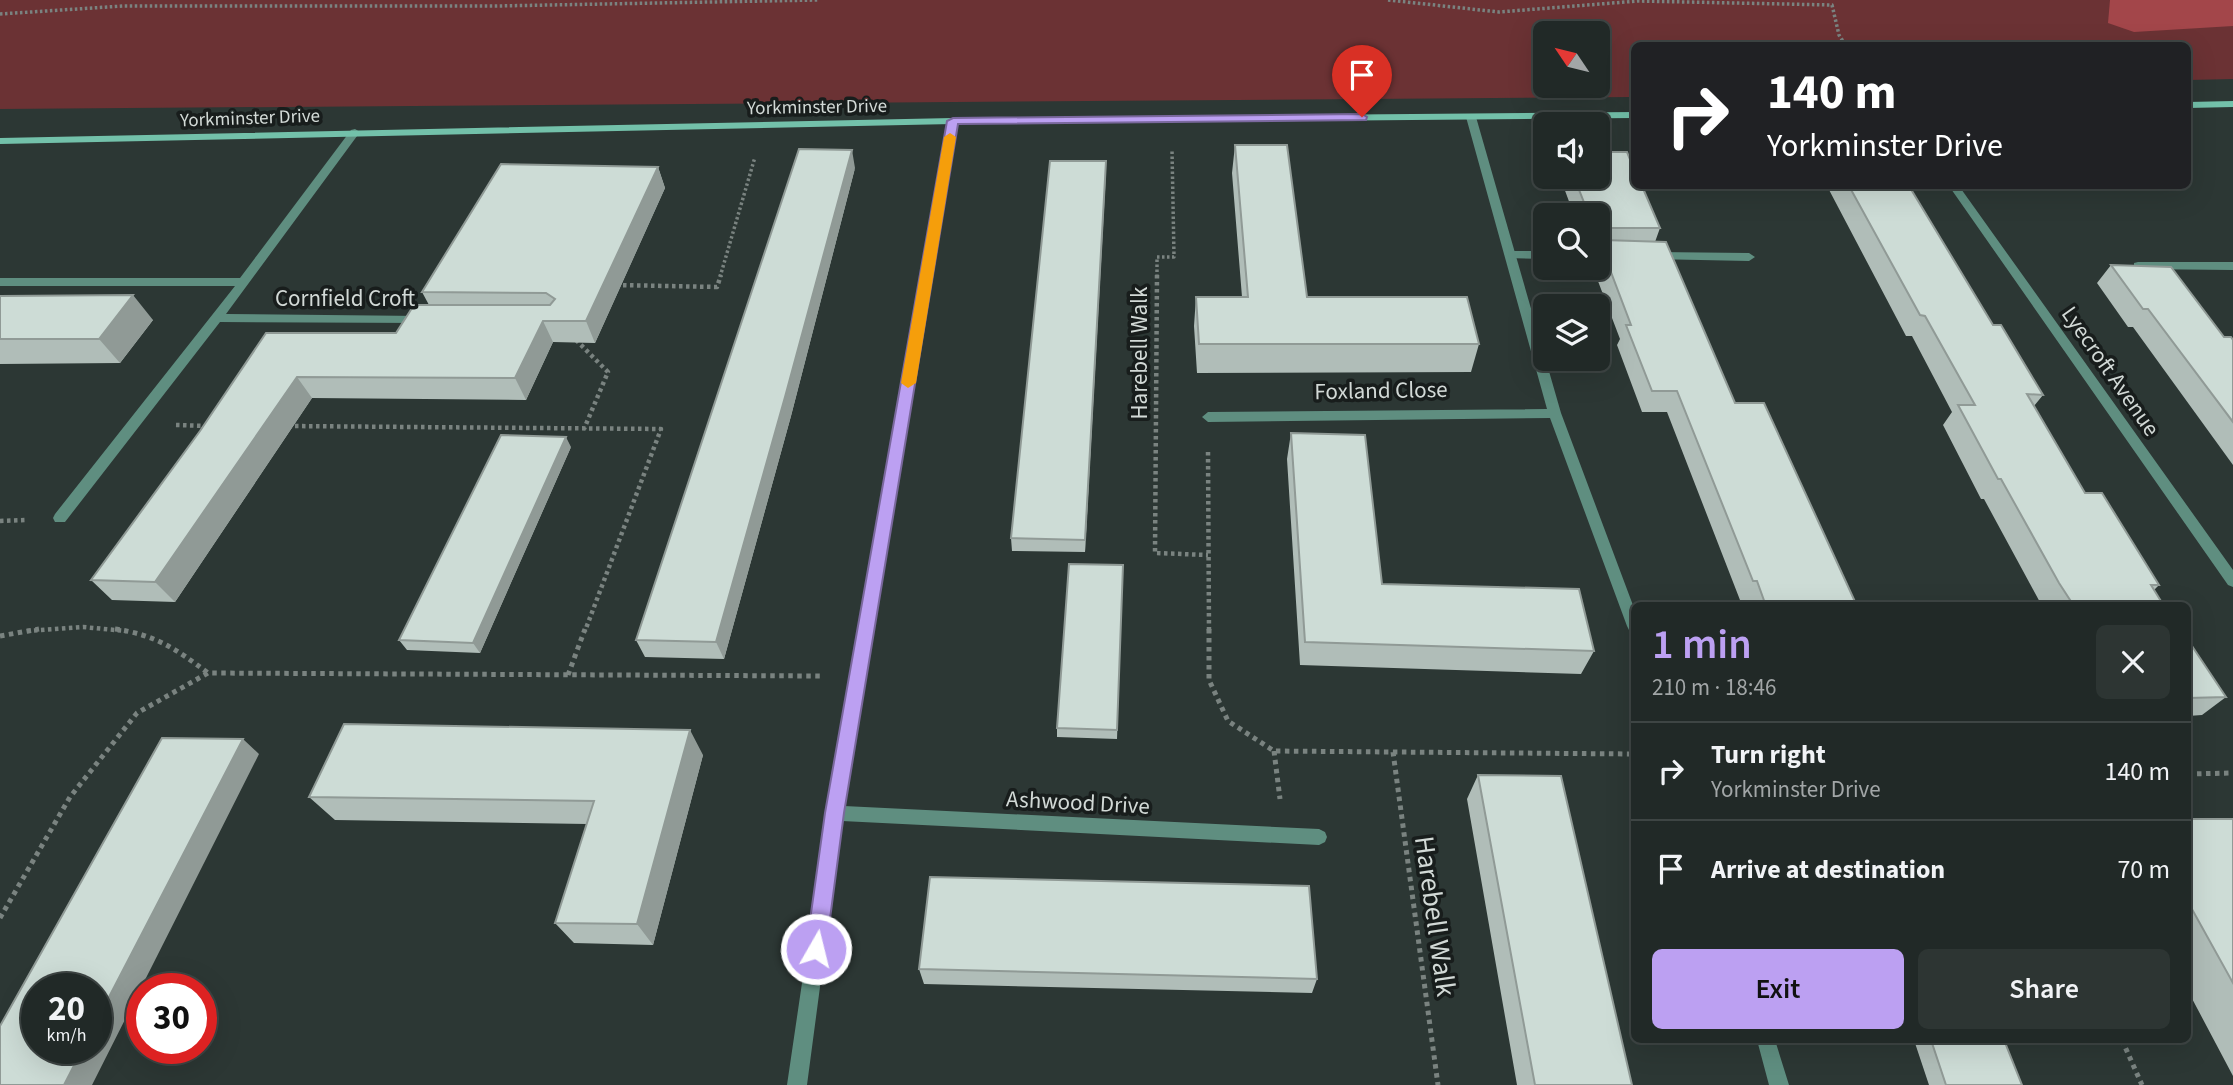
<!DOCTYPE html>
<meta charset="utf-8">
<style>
body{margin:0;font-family:"Source Sans 3",sans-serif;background:#2d3533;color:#f1f3f6;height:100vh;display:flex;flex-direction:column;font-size:26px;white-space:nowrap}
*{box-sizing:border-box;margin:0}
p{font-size:23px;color:#a2a6a7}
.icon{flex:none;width:38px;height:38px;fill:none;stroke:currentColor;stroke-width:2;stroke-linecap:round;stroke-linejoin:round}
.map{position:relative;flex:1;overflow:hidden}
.panel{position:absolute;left:1631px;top:602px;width:560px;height:441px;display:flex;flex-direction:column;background:#212927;border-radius:10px;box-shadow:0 7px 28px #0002,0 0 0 2px #3e4544}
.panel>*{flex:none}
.top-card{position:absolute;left:1631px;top:42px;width:560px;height:147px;border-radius:10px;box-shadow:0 7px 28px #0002,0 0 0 2px #3e4544;background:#202124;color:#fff;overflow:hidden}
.needle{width:46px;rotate:305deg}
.buttons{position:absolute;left:1533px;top:21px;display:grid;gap:14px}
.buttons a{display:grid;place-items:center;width:77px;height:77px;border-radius:10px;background:#212927;box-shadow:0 7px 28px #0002,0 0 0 2px #3e4544;font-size:35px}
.speed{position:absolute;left:21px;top:973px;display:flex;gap:14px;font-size:35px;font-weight:700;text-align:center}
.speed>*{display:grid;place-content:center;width:91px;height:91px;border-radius:50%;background:#212927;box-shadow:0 7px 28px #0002,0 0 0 2px #3e4544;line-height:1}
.speed small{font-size:18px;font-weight:400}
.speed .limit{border:10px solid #d22;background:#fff;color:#111}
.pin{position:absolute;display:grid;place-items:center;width:60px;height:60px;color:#fff;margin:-72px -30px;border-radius:50% 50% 50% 0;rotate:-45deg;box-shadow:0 0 7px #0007}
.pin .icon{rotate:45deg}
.me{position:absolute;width:77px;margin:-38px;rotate:8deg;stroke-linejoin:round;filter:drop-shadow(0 0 5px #0008)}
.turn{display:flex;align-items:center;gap:24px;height:147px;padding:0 21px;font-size:32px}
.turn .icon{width:91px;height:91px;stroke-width:2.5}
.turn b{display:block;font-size:49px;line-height:60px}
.round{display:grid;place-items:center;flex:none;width:74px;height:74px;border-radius:10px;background:#2d3533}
.summary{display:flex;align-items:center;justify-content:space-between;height:119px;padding:0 21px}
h1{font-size:42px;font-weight:600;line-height:52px;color:#bca0f2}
.cta{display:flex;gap:14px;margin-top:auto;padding:14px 21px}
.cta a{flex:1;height:80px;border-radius:10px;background:#bca0f2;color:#111;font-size:28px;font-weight:600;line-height:80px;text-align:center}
.cta a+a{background:#2d3533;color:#f1f3f6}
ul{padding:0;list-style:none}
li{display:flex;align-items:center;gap:21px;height:98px;padding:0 21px;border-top:2px solid #3e4544}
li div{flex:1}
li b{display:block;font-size:26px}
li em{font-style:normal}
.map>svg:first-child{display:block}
</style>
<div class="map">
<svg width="2233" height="1085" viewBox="0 0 2233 1085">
<rect width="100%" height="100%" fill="#2c3734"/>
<path fill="#6b3234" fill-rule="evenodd" d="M 0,0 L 2233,0 L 2233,79 L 2188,80 L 2188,46 L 1634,46 L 1634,97 L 0,109 ZM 1545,33 L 1598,33 L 1598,86 L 1545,86 Z"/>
<path fill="#a3464a" d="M 2110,0 L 2233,0 L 2233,26 L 2134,32 L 2108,23 Z"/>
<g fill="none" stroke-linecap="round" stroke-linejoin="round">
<path stroke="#7a8380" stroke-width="3.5" stroke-dasharray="2.5 2.5" stroke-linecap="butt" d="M 1388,0 L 1499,12 L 1638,1 L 1832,5 L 1839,35 L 1846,46
M 0,14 L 123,6 L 497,6 L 818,0
M 720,277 L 755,157
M 1157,277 L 1157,257 L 1174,257 L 1172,150"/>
<path stroke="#7a8380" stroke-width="4.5" stroke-dasharray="3.5 3.5" stroke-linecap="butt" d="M 1157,275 L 1155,553 L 1208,555
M 616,285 L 717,287 L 721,275
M 576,340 L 608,372 L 584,429
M 176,425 L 209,426
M 288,426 L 661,429 L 585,631
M 1208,452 L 1209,631
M 0,521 L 27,520
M 27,631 L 83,627 L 126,631"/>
<path stroke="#7a8380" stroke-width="5" stroke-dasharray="4.5 4.5" stroke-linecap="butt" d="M 115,629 C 156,635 176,649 208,673
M 1209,629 L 1209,680 L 1228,721 L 1274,751 L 1634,754
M 0,636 L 39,629
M 568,675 L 585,629
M 1274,751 L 1280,799
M 1393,752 L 1438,1085
M 2188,774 L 2233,773
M 0,918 L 70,797 L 137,713 L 208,673 L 820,676
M 2122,1040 L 2142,1085"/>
<path fill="#5f8e80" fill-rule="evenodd" d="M 1510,251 L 1545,251 L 1545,259 L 1506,258 L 1506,252 Z
M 1655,252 L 1749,253 L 1755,257 L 1749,261 L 1651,259 L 1649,256 Z
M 2138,262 L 2233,262 L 2233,270 L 2134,269 L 2134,263 Z"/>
<path fill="#5f8e80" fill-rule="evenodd" d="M 1471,114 L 1476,117 L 1561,413 L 1634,608 L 1634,632 L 1629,630 L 1627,626 L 1550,418 L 1208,422 L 1202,417 L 1208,412 L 1547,409 L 1466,117 Z
M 953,118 L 958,121 L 844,806 L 1319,829 L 1325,832 L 1327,837 L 1325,842 L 1319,845 L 842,821 L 807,1085 L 787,1085 L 827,813 L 948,121 Z
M 355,129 L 360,132 L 226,314 L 422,316 L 426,317 L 426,323 L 220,322 L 65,522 L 55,522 L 53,518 L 55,514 L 235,286 L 0,286 L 0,278 L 240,278 L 351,130 Z
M 1949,186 L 1959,186 L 2233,570 L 2233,587 L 2228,585 Z
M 1757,1040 L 1775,1040 L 1789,1085 L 1769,1085 Z"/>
<path fill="#73c1aa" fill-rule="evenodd" d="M 2233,101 L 2233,107 L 2188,108 L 2188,102 Z
M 1634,112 L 1634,118 L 953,124 L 0,144 L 0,138 L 953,118 Z"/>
</g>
<path fill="#b0bdb8" d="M 1235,145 L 1307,297 L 1479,344 L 1471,372 L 1197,373 L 1194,326 L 1196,297 L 1242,297 L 1232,173 Z
M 1106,161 L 1085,552 L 1012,551 L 1011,538 Z
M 658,167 L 665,188 L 595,343 L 553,342 L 526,400 L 312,398 L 175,602 L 112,600 L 91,580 L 200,431 L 266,333 L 396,333 L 429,305 L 422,292 Z
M 855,168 L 791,416 L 724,659 L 645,657 L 636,640 Z
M 1560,177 L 1598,177 L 1660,228 L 1655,242 L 1735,403 L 1857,606 L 1746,606 L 1744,600 L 1740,600 L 1667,412 L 1642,412 L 1617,345 L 1620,339 L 1593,268 L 1598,268 L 1598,215 L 1574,215 Z
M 1827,186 L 1909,186 L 1993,325 L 2043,395 L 2034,406 L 2085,493 L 2159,585 L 2154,590 L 2164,606 L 2042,606 L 1984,499 L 1981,499 L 1943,425 L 1952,412 L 1912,336 L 1906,336 Z
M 2111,265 L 2224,337 L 2233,340 L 2233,465 L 2133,327 L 2128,327 L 2097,283 Z
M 0,296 L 153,320 L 120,363 L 0,364 Z
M 1291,433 L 1382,584 L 1594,651 L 1581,674 L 1300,665 L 1287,459 Z
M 571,447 L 480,653 L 407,650 L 399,640 Z
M 1123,565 L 1117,739 L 1057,737 L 1057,728 Z
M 2188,640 L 2226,697 L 2202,715 L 2188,716 Z
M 703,755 L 653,945 L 574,943 L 555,923 L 587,824 L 335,820 L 309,797 Z
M 1478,775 L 1632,1085 L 1517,1085 L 1467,799 Z
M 2188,819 L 2233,819 L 2233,1076 L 2188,991 Z
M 919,969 L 1317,979 L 1312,993 L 924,984 Z
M 1914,1040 L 2004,1040 L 2022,1085 L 1929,1085 Z"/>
<path fill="#909a96" d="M 852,150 L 855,168 L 791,416 L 724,659 L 716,642 Z
M 1106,161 L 1106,174 L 1085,552 L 1085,540 Z
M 658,167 L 665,188 L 595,343 L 586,321 Z
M 133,295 L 153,320 L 120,363 L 99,339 Z
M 543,321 L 553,342 L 526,400 L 515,378 Z
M 297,377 L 312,398 L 175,602 L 155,582 Z
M 566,437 L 571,447 L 480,653 L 473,643 Z
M 690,730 L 703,755 L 653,945 L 637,924 Z
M 243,739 L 259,754 L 92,1085 L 64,1085 L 83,1048 L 96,1048 L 96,1022 Z"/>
<path fill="#cddcd6" stroke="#909a96" stroke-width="2" d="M 1235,145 L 1287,145 L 1307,297 L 1467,297 L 1479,344 L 1199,344 L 1196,297 L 1248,297 Z
M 799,149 L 852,150 L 785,397 L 716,642 L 636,640 Z
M 1598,152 L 1627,152 L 1634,169 L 1634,186 L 1642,186 L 1660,228 L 1606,228 L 1603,230 L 1604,240 L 1666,242 L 1735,403 L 1764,403 L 1857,606 L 1766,606 L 1757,581 L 1753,581 L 1677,391 L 1652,391 L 1626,325 L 1631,325 L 1598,238 L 1598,215 L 1589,215 L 1574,177 L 1598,177 Z
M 1050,161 L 1106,161 L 1085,540 L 1011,538 Z
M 501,164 L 658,167 L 586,321 L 543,321 L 515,378 L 297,377 L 155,582 L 91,580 L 200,431 L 266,333 L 396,333 L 414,305 L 550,305 L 555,299 L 546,293 L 422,292 Z
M 1849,186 L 1909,186 L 1993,325 L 2001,325 L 2043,395 L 2027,394 L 2085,493 L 2102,493 L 2159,585 L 2151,585 L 2164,606 L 2074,606 L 2059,583 L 2001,479 L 1998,479 L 1958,405 L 1975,405 L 1925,316 L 1920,315 Z
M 2111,265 L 2171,267 L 2224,337 L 2231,337 L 2233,340 L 2233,422 L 2148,309 L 2143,309 Z
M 133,295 L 99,339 L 0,339 L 0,296 Z
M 1291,433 L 1365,435 L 1382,584 L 1579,589 L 1594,651 L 1305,642 Z
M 501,435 L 566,437 L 473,643 L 399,640 Z
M 1069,564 L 1123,565 L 1117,730 L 1057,728 Z
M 2188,640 L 2226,697 L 2188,698 Z
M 344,724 L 690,730 L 637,924 L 555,923 L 594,801 L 309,797 Z
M 162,738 L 243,739 L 96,1022 L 96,989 L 37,989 L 37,1048 L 83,1048 L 64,1085 L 0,1085 L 0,1026 Z
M 1478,775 L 1561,776 L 1632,1085 L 1535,1085 Z
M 2188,819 L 2233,819 L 2233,983 L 2188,902 Z
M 930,877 L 1309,886 L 1317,979 L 919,969 Z
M 1931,1040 L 2004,1040 L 2022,1085 L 1946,1085 Z"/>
<path fill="#bca0f2" stroke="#7a689d" stroke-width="2" d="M 1362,114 L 1367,117 L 1366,120 L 958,124 L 844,813 L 826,949 L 823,956 L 816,959 L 809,956 L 806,949 L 825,813 L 947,121 L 953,118 Z"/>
<path fill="#f59e0b" d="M 950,133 L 956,137 L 916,383 L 908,388 L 901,383 L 944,137 Z"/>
<g text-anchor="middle" stroke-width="7" stroke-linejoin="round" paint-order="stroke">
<g font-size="19" fill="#d2d9d6" stroke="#181d1c">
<text transform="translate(817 106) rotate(-1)" y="7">Yorkminster Drive</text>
<text transform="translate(250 117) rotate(-2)" y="7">Yorkminster Drive</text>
</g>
<g font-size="23" fill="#d2d9d6" stroke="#181d1c">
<text x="345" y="306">Cornfield Croft</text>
<text transform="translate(1139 353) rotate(-90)" y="8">Harebell Walk</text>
<text transform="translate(2111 371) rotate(55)" y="8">Lyecroft Avenue</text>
<text transform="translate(1381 390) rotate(-1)" y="8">Foxland Close</text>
<text transform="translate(1078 802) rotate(3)" y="8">Ashwood Drive</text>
</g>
<g font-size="28" fill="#d2d9d6" stroke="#181d1c">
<text transform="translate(1436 916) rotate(82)" y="10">Harebell Walk</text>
</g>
</g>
</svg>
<div class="buttons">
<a><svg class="needle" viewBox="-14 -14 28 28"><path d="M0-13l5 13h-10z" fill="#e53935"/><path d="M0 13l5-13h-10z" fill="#a2a6a7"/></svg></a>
<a><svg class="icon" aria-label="sound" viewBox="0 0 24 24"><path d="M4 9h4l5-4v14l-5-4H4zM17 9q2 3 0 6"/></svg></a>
<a><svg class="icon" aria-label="search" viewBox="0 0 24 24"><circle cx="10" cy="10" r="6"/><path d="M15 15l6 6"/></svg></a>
<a><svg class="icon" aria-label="layers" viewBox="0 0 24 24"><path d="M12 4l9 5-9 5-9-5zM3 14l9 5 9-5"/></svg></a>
</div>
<div class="speed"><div>20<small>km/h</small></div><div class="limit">30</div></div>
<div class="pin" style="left:1362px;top:117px;background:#d93025"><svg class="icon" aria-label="arrive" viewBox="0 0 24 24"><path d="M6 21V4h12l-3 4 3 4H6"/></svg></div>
<svg class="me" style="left:816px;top:949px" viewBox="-20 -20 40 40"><circle r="17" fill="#bca0f2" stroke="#fff" stroke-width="3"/><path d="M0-11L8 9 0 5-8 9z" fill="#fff"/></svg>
<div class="top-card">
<div class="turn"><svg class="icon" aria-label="right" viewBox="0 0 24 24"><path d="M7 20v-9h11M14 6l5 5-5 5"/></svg><div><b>140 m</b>Yorkminster Drive</div></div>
</div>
<section class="panel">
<div class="summary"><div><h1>1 min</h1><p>210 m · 18:46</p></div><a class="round"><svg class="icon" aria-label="close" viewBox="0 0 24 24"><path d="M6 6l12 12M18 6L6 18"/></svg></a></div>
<ul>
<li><svg class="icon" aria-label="right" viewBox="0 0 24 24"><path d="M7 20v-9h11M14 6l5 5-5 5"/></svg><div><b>Turn right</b><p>Yorkminster Drive</p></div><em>140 m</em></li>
<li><svg class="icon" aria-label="arrive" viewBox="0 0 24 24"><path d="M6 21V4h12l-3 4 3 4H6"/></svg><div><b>Arrive at destination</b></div><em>70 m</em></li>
</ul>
<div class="cta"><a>Exit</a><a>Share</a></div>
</section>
</div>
